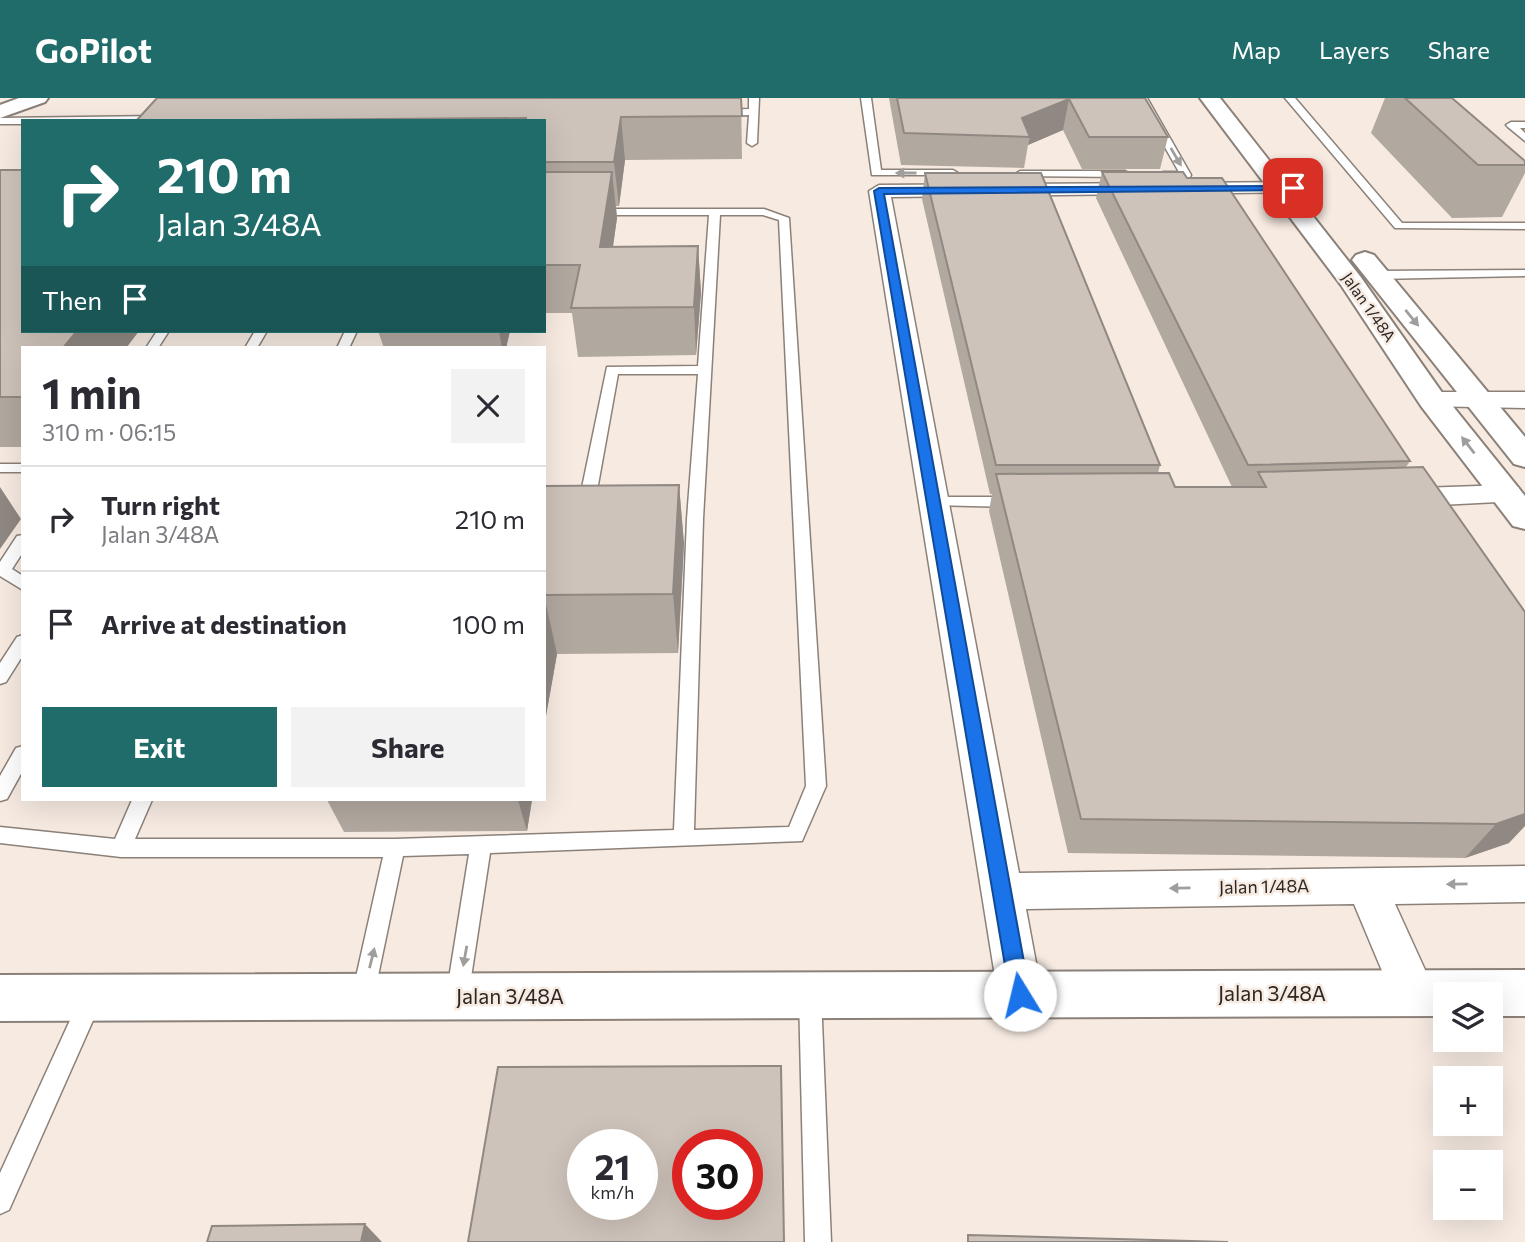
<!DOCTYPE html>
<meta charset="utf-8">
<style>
body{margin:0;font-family:Commissioner,sans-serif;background:#f2f2f3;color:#2b2b33;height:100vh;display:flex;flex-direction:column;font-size:26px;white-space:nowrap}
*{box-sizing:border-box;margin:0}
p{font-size:23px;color:#7c7c81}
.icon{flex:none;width:38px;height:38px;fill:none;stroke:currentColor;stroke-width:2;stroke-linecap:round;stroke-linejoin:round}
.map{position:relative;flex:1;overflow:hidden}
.panel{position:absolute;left:21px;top:248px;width:525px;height:455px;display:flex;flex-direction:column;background:#fff;border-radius:0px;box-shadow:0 7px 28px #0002}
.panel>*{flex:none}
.guide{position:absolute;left:21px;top:21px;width:525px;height:214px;border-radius:0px;box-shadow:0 7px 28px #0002;background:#206c6b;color:#fff;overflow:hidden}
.tools{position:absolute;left:1433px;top:884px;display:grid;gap:14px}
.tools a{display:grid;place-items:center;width:70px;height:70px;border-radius:0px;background:#fff;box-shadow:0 7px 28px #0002;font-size:35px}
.speed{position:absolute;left:567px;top:1031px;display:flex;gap:14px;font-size:35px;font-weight:700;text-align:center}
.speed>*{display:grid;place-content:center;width:91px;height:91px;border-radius:50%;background:#fff;box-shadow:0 7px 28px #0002;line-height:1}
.speed small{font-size:18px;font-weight:400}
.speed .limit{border:10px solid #d22;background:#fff;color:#111}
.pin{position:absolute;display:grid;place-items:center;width:60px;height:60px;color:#fff;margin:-30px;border-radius:14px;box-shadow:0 4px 10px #0006}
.me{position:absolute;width:77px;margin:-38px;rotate:351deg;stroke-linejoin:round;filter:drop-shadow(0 0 5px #0008)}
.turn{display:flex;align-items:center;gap:24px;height:147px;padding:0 21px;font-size:32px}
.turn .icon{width:91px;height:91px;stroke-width:2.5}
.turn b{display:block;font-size:49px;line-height:60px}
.then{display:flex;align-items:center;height:66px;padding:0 21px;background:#0003;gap:14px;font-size:26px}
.round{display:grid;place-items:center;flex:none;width:74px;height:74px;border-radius:0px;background:#f2f2f3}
.overview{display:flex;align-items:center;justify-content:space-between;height:119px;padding:0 21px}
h1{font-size:42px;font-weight:700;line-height:52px}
.action{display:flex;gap:14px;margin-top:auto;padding:14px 21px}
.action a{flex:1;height:80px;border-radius:0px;background:#206c6b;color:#fff;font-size:28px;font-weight:700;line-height:80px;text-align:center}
.action a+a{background:#f2f2f3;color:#2b2b33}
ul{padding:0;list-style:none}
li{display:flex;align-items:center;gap:21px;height:105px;padding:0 21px;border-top:2px solid #e1e1e2}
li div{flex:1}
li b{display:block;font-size:26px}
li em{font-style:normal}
header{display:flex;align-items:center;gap:42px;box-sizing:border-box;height:98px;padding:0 35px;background:#206c6b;color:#fff}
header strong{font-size:33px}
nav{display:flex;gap:38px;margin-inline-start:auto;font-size:24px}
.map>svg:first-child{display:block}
</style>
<header>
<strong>GoPilot</strong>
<nav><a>Map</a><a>Layers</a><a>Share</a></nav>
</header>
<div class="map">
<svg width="1525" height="1144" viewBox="0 0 1525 1144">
<rect width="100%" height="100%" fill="#f6eae1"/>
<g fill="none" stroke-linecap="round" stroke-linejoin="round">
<g stroke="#8b8179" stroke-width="3">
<path id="lane" d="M 749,0 L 759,0 L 757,45 L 752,48 L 747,45 L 749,17 L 719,18 L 714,15 L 719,12 L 749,11 Z
M 861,0 L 871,0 L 881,72 L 953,72 L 958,75 L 957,77 L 872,77 Z
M 1137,0 L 1147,0 L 1191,77 L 1190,79 L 1163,80 L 1158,77 L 1163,74 L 1179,74 Z
M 1285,0 L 1295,0 L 1402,125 L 1525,125 L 1525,131 L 1395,130 Z
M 159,18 L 162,23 L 23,23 L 23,26 L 0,26 L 0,20 Z
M 1511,24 L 1525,24 L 1525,30 L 1520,30 L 1525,35 L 1525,43 L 1508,29 L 1506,27 Z
M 1020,73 L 1125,73 L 1130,76 L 1125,79 L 1016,78 L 1015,76 Z
M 544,111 L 764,111 L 789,120 L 826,688 L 802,743 L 490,755 L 468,899 L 465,906 L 457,910 L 449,906 L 446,899 L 469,756 L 403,758 L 374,897 L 371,904 L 363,908 L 355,904 L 352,897 L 383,759 L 121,759 L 0,745 L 0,729 L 115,741 L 132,702 L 152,702 L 135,741 L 395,741 L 674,732 L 687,421 L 698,276 L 618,276 L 594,409 L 586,414 L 578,409 L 607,269 L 698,268 L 709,117 L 544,117 ZM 720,117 L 763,117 L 779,122 L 806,688 L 789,729 L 694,732 L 703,421 Z
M 1525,172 L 1525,178 L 1376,181 L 1370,177 L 1376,173 Z
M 157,233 L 169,233 L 158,250 L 146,250 Z
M 255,233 L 267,233 L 257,250 L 245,250 Z
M 345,233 L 357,233 L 349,250 L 337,250 Z
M 0,366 L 23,366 L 23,374 L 0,374 Z
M 935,399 L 1012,399 L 1020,404 L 1012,409 L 930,407 L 927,404 L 930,401 Z
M 23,437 L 23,454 L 12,471 L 23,478 L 23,492 L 0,478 L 0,464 L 17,438 Z
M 23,537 L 23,557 L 6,584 L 0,586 L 0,565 L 17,539 Z
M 23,648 L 23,672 L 7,701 L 0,703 L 0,678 L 16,650 Z
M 810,887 L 818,891 L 821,898 L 831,1144 L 805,1144 L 799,898 L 802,891 Z
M 91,891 L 99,894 L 102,902 L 9,1112 L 0,1116 L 0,1075 L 83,894 Z"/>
</g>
<g stroke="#8b8179" stroke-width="3">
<path id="street" d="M 1308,84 L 1315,86 L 1318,90 L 1315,94 L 891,99 L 1019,775 L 1525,768 L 1525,804 L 1395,806 L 1436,896 L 1430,911 L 1414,917 L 1398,911 L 1354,806 L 1026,811 L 1042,897 L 1036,912 L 1020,918 L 1004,912 L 998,897 L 869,93 L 879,87 Z
M 1432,294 L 1525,294 L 1525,310 L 1422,308 L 1418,302 L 1422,296 Z
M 1507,387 L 1518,389 L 1522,396 L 1518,403 L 1420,408 L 1409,406 L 1405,399 L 1409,392 L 1420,390 Z"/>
</g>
<g stroke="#8b8179" stroke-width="4">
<path id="secondary" d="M 19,0 L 48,0 L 45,4 L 0,20 L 0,7 Z
M 1200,0 L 1220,0 L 1360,178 L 1443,296 L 1525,398 L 1525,431 L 1513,428 L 1421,308 L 1341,187 Z
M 1365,154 L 1374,157 L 1525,339 L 1525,369 L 1514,366 L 1356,167 L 1352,162 L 1356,157 Z
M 1525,872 L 1525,918 L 1491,918 L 1491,896 L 1446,896 L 1446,918 L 0,923 L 0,877 Z"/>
</g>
<use href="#lane" fill="#fff" fill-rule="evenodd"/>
<use href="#street" fill="#fff" fill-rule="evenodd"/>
<use href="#secondary" fill="#fff" fill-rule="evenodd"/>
</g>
<path fill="#b1a8a0" d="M 741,0 L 742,61 L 625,62 L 619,108 L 616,108 L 617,120 L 613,149 L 698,148 L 701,195 L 696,257 L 578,259 L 572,215 L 544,215 L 544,23 L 136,23 Z
M 889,0 L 1145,0 L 1168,39 L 1160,71 L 1082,71 L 1063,32 L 1028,47 L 1024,70 L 901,67 Z
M 1385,0 L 1452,0 L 1525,63 L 1525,75 L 1502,119 L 1452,120 L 1371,35 Z
M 0,72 L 23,233 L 139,233 L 126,250 L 23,250 L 23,349 L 0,349 Z
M 1102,74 L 1187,80 L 1410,363 L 1406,369 L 1509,745 L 1465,760 L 1068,755 L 989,413 L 992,396 L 990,396 L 922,101 L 925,75 L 1160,367 L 1158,375 L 1175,389 L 1232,389 L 1096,100 Z
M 378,233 L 510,233 L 506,250 L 384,250 Z
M 679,387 L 684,446 L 678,555 L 557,556 L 544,629 L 544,388 Z
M 327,702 L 532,702 L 527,733 L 344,734 Z"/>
<path fill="#908882" d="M 1069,1 L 1063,32 L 1028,47 L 1030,39 L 1022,20 Z
M 621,19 L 625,62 L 619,108 L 614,64 Z
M 612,74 L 617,120 L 606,196 L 600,149 Z
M 698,148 L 701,195 L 696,257 L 694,209 Z
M 77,233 L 139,233 L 126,250 L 63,250 Z
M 499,233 L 510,233 L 506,250 L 502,250 Z
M 679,387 L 684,446 L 678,555 L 673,496 Z
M 0,389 L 21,421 L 0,451 Z
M 544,497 L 557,556 L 544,629 Z
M 518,702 L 532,702 L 527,733 Z
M 1525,716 L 1525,728 L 1509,745 L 1465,760 L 1496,726 Z
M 365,1126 L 382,1144 L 361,1144 Z"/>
<path fill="#cec3ba" stroke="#908882" stroke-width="2" fill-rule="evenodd" d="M 157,0 L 741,0 L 742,18 L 621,19 L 614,64 L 544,64 L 544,23 L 526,23 L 526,20 L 136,23 Z
M 897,0 L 1145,0 L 1168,39 L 1089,39 L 1069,1 L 1022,20 L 1030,39 L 904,35 Z
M 1405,0 L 1452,0 L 1525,63 L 1525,67 L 1478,67 Z
M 0,72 L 23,72 L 23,233 L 77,233 L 63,250 L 23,250 L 23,299 L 0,299 Z
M 544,74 L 612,74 L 600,149 L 698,148 L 694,209 L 571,210 L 580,167 L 544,167 Z
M 1102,74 L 1183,74 L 1187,80 L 1222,80 L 1410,363 L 1248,367 Z
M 925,75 L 1041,75 L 1160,367 L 996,367 Z
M 1423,369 L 1525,514 L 1525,716 L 1496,726 L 1081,721 L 996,376 L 1169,375 L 1175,389 L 1266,389 L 1258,374 Z
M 679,387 L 673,496 L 544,497 L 544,388 Z
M 781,968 L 784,1144 L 468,1144 L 498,969 ZM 583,1046 L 642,1046 L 642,1106 L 583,1106 ZM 688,1046 L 747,1046 L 747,1106 L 688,1106 Z
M 365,1126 L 361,1144 L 207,1144 L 212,1128 Z
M 968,1137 L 1228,1144 L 968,1144 Z"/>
<defs><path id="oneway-solid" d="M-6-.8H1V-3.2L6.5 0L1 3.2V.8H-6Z" transform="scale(1.75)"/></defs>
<g fill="#a09e9c">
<use href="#oneway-solid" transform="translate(1176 59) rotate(60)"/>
<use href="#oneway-solid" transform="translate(906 75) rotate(-180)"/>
<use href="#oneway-solid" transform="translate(1412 220) rotate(51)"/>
<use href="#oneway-solid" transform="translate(1468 347) rotate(-128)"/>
<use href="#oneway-solid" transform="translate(1457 786) rotate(179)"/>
<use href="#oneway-solid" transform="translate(1180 790) rotate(179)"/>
<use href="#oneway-solid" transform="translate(465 858) rotate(100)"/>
<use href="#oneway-solid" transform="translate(372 860) rotate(-76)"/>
</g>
<path fill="#1a73e8" stroke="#114b97" stroke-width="2" d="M 1293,88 L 1297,92 L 884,96 L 1030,897 L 1027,904 L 1020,907 L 1013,904 L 1010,897 L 874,93 L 879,90 Z"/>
<g text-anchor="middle" stroke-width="5" stroke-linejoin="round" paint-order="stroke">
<g font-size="16" fill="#2c2724" stroke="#f6eae1">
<text transform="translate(1369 209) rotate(55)" y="6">Jalan 1/48A</text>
</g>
<g font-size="18" fill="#2c2724" stroke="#f6eae1">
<text transform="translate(1264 789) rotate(-1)" y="6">Jalan 1/48A</text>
</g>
<g font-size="21" fill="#2c2724" stroke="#f6eae1">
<text x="1272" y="903">Jalan 3/48A</text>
<text x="510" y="906">Jalan 3/48A</text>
</g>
</g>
</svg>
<div class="tools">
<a><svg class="icon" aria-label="layers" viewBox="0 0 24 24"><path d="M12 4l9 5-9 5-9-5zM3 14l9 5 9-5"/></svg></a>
<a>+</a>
<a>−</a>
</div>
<div class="speed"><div>21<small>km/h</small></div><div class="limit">30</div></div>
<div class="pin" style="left:1293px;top:90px;background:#d93025"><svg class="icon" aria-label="arrive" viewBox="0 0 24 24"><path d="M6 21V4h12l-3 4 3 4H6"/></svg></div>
<svg class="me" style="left:1020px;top:897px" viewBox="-20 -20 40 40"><circle r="19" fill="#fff"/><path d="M0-13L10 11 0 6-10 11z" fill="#1a73e8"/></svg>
<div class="guide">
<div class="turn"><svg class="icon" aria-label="right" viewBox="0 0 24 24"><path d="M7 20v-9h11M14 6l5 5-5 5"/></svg><div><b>210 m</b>Jalan 3/48A</div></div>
<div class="then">Then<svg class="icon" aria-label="arrive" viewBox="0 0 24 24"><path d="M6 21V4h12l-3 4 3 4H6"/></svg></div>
</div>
<section class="panel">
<div class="overview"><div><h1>1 min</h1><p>310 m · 06:15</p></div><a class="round"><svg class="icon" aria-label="close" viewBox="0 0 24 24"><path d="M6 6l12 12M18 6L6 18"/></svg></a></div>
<ul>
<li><svg class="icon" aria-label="right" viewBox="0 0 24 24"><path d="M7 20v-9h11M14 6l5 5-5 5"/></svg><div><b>Turn right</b><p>Jalan 3/48A</p></div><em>210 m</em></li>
<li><svg class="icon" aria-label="arrive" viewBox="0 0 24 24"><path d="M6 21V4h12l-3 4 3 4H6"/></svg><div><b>Arrive at destination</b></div><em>100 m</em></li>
</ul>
<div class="action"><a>Exit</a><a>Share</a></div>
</section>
</div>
